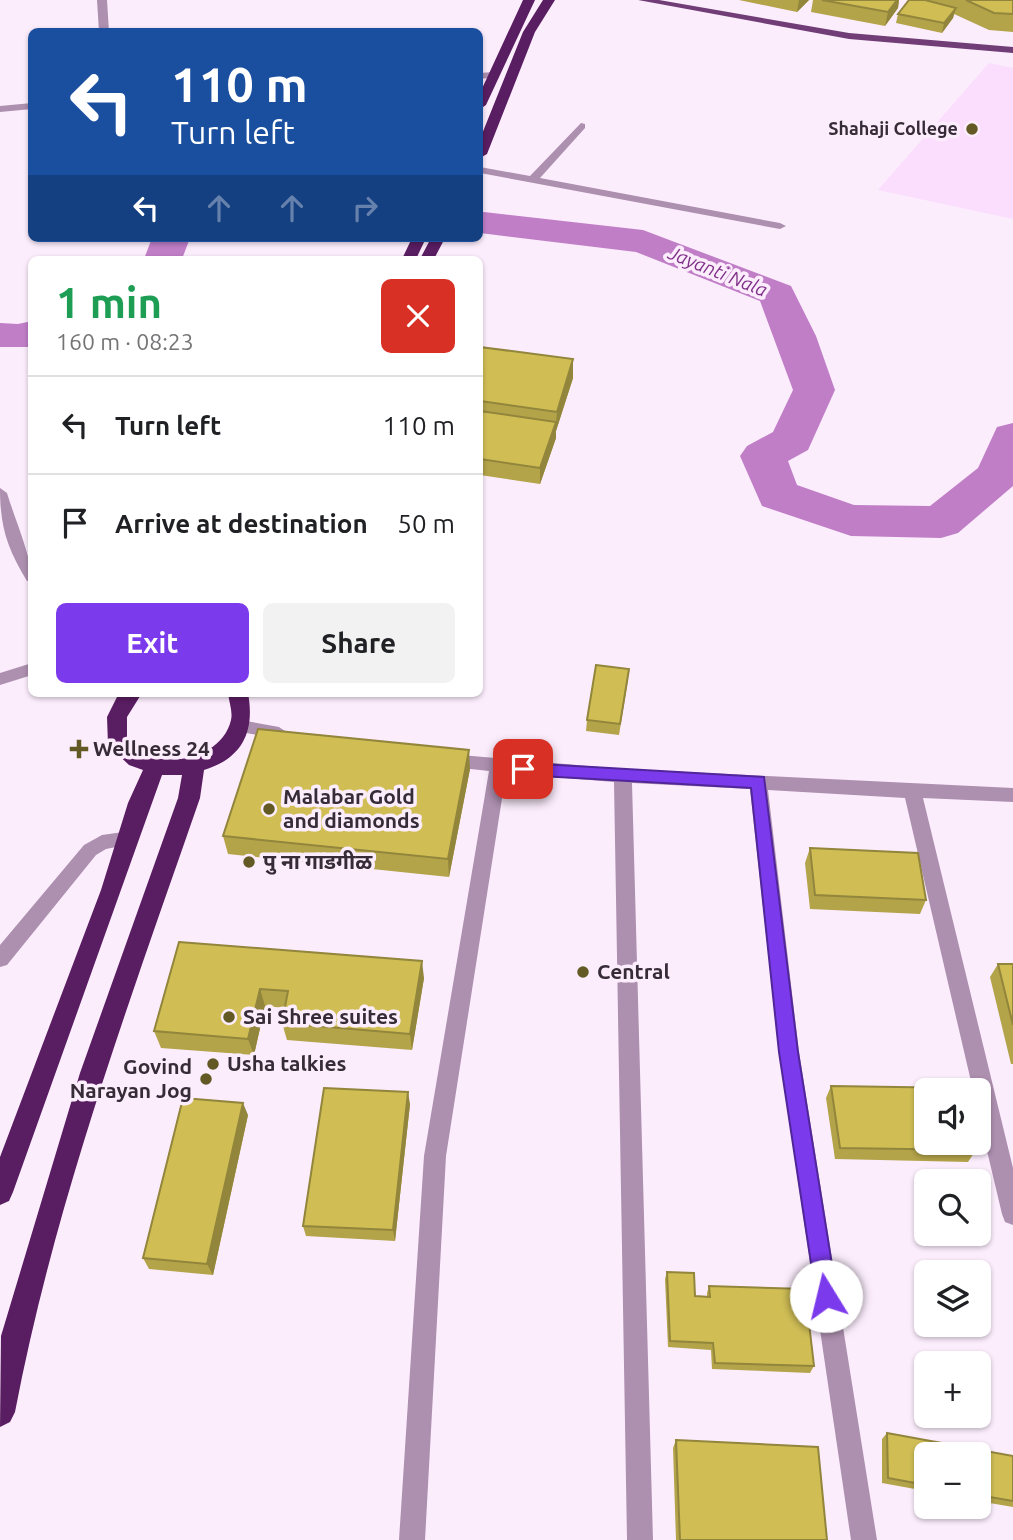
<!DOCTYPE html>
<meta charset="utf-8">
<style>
body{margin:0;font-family:Ubuntu,"Noto Sans Devanagari",sans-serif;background:#f2f2f2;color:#202124;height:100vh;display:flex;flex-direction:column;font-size:26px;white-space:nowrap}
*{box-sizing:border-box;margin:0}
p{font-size:23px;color:#757577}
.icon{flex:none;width:38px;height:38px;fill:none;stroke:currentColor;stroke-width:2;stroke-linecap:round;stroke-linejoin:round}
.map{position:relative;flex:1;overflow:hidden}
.panel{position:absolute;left:28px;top:256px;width:455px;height:441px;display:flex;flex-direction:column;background:#fff;border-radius:10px;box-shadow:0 2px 5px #0004}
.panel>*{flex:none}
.hud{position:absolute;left:28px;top:28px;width:455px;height:214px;border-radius:10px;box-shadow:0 2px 5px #0004;background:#1a4fa0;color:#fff;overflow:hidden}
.buttons{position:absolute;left:914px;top:1078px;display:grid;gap:14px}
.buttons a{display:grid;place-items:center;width:77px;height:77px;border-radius:10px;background:#fff;box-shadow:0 2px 5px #0004;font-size:35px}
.pin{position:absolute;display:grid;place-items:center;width:60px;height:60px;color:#fff;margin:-30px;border-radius:14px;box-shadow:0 4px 10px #0006}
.me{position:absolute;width:77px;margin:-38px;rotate:351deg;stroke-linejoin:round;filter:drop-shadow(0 0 5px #0008)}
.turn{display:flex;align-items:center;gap:24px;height:147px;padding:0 28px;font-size:32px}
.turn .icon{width:91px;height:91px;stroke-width:2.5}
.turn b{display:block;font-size:49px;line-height:60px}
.lanes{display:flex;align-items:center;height:66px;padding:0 28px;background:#0003;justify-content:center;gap:35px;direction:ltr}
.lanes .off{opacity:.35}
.round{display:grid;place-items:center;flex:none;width:74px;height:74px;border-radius:10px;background:#f2f2f2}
.head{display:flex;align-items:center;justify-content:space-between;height:119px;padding:0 28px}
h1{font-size:42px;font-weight:700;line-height:52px;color:#1e9e55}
.button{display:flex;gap:14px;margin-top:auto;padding:14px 28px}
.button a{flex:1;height:80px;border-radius:10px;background:#7c3aed;color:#fff;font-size:28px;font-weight:700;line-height:80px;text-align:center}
.button a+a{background:#f2f2f2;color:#202124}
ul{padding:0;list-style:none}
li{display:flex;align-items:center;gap:21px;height:98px;padding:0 28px;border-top:2px solid #e0e0e0}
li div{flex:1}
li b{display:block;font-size:26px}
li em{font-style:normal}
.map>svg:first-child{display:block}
</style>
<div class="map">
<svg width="1013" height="1540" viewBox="0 0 1013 1540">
<rect width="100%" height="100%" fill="#fcedfd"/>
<path fill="#fbddfe" d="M 989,63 L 1013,68 L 1013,219 L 878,190 Z"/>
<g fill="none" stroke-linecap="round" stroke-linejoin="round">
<path fill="#c07ec7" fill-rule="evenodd" d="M 484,212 L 643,230 L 791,286 L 816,336 L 835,390 L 808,450 L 788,461 L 797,485 L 854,505 L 930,506 L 978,468 L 997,427 L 1013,423 L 1013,486 L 958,533 L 941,538 L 851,536 L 762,506 L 740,456 L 747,446 L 773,432 L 793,390 L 760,301 L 636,252 L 480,233 L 480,213 Z
M 152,238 L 190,238 L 182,259 L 144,259 Z
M 32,321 L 32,347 L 0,347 L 0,323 L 18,324 Z"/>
<path fill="#ad8faf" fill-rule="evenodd" d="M 97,0 L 107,0 L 109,32 L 99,32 Z
M 493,72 L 497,73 L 497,77 L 480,79 L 480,73 Z
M 32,103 L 32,109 L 0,112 L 0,106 Z
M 581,123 L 585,124 L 585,128 L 540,178 L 780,223 L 786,226 L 780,229 L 480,173 L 480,167 L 530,176 Z
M 0,488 L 7,493 C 15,520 32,557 32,582 L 27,581 C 7,548 0,527 0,488 Z
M 32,663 L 32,675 L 0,685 L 0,673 Z
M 241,720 L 279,727 L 288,733 L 279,739 L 235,731 L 232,726 Z
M 449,754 L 623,769 L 1013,788 L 1013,802 L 923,798 L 1013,1168 L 1013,1225 L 1005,1222 L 1002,1214 L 978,1113 L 978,1090 L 973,1090 L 905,798 L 768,790 L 799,1052 L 877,1540 L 851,1540 L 779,1052 L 750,789 L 632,783 L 653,1540 L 627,1540 L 614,782 L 506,773 L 446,1156 L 425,1540 L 399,1540 L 424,1156 L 489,771 L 443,766 L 440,761 L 443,756 Z
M 130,831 L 136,833 L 139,838 L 136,843 L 106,849 L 96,855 L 7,965 L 0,967 L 0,945 L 84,845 L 102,835 Z"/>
<path fill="#703d76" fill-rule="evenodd" d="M 638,0 L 659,0 L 849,33 L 1013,47 L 1013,53 L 849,39 Z"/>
<path fill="#591d61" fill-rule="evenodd" d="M 523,0 L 535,0 L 486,105 L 480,109 L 480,93 Z
M 543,0 L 555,0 L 535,32 L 487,154 L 480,158 L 480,139 L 523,32 Z
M 412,238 L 426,238 L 416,259 L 402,259 Z
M 431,238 L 445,238 L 434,259 L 420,259 Z
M 119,693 L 142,693 L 127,717 L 127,741 C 133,745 139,751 145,754 C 175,768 223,755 231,720 C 233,712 229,702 228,693 L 248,693 C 255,731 243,758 204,770 L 200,798 C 130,1000 55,1202 15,1412 L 10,1422 L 0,1427 L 1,1336 L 80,1073 L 178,798 L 182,775 L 162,775 L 13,1192 L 9,1201 L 0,1205 L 0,1157 L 101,890 L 128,803 L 143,770 L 129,765 L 108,745 L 107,717 Z"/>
</g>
<path fill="#b3a349" d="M 739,0 L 809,0 L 797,12 Z
M 813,0 L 899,0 L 898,8 L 885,26 L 811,12 Z
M 928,0 L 1013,0 L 1013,32 L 989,30 L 954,14 L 953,18 L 942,33 L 896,23 L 898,14 Z
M 480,347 L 573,359 L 573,378 L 556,431 L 556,438 L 540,484 L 480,475 Z
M 628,680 L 619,735 L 586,731 L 587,720 Z
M 470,769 L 449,877 L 228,854 L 223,836 Z
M 810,848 L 926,900 L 920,914 L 810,909 L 805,863 Z
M 179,942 L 424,978 L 412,1050 L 287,1040 L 282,1023 L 285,1008 L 265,1006 L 254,1055 L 161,1048 L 154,1031 Z
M 998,964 L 1013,964 L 1013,1064 L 1011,1064 L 990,977 Z
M 831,1086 L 976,1150 L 968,1162 L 835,1159 L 826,1098 Z
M 410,1104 L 395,1241 L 306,1236 L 303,1226 Z
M 248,1115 L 213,1275 L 149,1269 L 143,1258 Z
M 667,1272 L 695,1296 L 707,1296 L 707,1293 L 709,1286 L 814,1366 L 810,1373 L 712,1369 L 711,1350 L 668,1347 L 665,1279 Z
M 887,1433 L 1013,1456 L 1013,1507 L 978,1501 L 978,1454 L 926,1454 L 926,1491 L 882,1483 L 882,1439 Z
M 676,1440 L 827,1540 L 676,1540 L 673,1448 Z"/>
<path fill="#92853c" d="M 799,0 L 809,0 L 797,12 Z
M 897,0 L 899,0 L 898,8 L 885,26 L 888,12 Z
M 956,8 L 953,18 L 942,33 L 944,23 Z
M 573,359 L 573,378 L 556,431 L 556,438 L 540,484 L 540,468 L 556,423 L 557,412 Z
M 469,750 L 470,769 L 449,877 L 448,859 Z
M 422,961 L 424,978 L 412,1050 L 410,1034 Z
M 260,989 L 265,1006 L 254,1055 L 248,1039 Z
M 408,1092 L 410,1104 L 395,1241 L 393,1230 Z
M 243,1103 L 248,1115 L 213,1275 L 207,1264 Z"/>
<path fill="#d0be55" stroke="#92853c" stroke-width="2" d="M 822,0 L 897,0 L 888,12 Z
M 909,0 L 925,0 L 956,8 L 944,23 L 898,14 Z
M 966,0 L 1013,0 L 1013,14 L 994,13 Z
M 480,347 L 573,359 L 557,412 L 480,401 Z
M 480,411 L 556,422 L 540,468 L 480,459 Z
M 596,665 L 629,669 L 620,724 L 587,720 Z
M 258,729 L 469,750 L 448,859 L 223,836 Z
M 810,848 L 918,853 L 926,900 L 815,895 Z
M 179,942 L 422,961 L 410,1034 L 282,1023 L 288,991 L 260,989 L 248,1039 L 154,1031 Z
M 998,964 L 1013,964 L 1013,1025 Z
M 831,1086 L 963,1088 L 963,1090 L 926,1090 L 926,1143 L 974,1143 L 976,1150 L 840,1148 Z
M 324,1088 L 408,1092 L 393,1230 L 303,1226 Z
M 183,1098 L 243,1103 L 207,1264 L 143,1258 Z
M 667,1272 L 694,1273 L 695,1296 L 710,1297 L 709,1286 L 805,1289 L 814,1366 L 715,1363 L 713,1343 L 670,1341 Z
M 887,1433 L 1013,1456 L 1013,1501 L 978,1495 L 978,1454 L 926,1454 L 926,1485 L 888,1478 Z
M 676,1440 L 818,1447 L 827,1540 L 680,1540 Z"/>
<path fill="#7c3aed" stroke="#51269a" stroke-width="2" d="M 523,763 L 764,777 L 798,1052 L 837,1296 L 834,1303 L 826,1306 L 819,1303 L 816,1296 L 779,1052 L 751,788 L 523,775 L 515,769 Z"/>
<g fill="#625925" stroke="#fcedfd" stroke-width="2.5">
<circle cx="972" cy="129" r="7"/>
<path d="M75.5 738.5h7v7h7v7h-7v7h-7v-7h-7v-7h7z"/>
<circle cx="269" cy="809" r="7"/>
<circle cx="249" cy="862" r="7"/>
<circle cx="583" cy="972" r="7"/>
<circle cx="229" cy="1017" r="7"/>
<circle cx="213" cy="1064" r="7"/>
<circle cx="206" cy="1079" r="7"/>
</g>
<g text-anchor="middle" stroke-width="7" stroke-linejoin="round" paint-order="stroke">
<g font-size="18" font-weight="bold" fill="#362c37" stroke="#fcedfd" text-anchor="end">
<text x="958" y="135">Shahaji College</text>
</g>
<g font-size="19" font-style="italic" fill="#7f3088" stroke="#fcedfd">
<text transform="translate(718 271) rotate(22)" y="7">Jayanti Nala</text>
</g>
<g font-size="21" font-weight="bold" fill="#362c37" stroke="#fcedfd" text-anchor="start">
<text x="93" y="756">Wellness 24</text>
<text x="283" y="804">Malabar Gold<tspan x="283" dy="24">and diamonds</tspan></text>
<text x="263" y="869">पु ना गाडगीळ</text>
<text x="597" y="979">Central</text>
<text x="243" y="1024">Sai Shree suites</text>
<text x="227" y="1071">Usha talkies</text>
<text x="192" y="1074" text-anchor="end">Govind<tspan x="192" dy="24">Narayan Jog</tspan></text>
</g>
</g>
</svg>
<div class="buttons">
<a><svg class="icon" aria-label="sound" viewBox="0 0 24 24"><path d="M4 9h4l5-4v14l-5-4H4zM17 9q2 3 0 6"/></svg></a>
<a><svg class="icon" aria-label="search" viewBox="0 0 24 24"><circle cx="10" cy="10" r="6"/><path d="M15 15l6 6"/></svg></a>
<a><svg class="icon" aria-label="layers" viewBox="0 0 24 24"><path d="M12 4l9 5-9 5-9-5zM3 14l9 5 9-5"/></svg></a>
<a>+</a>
<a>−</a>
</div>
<div class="pin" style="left:523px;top:769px;background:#d93025"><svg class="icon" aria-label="arrive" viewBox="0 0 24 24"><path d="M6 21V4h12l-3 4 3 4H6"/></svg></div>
<svg class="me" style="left:826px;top:1296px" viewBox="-20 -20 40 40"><circle r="19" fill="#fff"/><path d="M0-13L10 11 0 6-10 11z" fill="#7c3aed"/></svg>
<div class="hud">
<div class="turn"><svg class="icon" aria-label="left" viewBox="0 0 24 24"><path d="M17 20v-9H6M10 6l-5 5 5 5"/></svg><div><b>110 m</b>Turn left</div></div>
<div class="lanes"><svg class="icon" aria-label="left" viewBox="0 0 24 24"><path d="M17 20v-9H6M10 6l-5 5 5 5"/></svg><svg class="icon off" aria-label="ahead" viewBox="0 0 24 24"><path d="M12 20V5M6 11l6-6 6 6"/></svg><svg class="icon off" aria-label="ahead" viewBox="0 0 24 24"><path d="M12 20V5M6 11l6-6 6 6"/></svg><svg class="icon off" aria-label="right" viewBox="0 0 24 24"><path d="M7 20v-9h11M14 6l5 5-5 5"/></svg></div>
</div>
<section class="panel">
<div class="head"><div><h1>1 min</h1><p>160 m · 08:23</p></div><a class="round" style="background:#d93025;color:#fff"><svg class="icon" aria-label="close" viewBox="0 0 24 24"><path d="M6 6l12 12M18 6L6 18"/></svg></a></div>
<ul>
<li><svg class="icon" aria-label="left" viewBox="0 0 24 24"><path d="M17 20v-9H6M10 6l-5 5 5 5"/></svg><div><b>Turn left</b></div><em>110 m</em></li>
<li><svg class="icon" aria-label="arrive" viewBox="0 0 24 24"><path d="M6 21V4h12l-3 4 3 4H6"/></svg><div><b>Arrive at destination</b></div><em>50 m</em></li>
</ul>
<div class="button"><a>Exit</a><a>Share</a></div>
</section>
</div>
